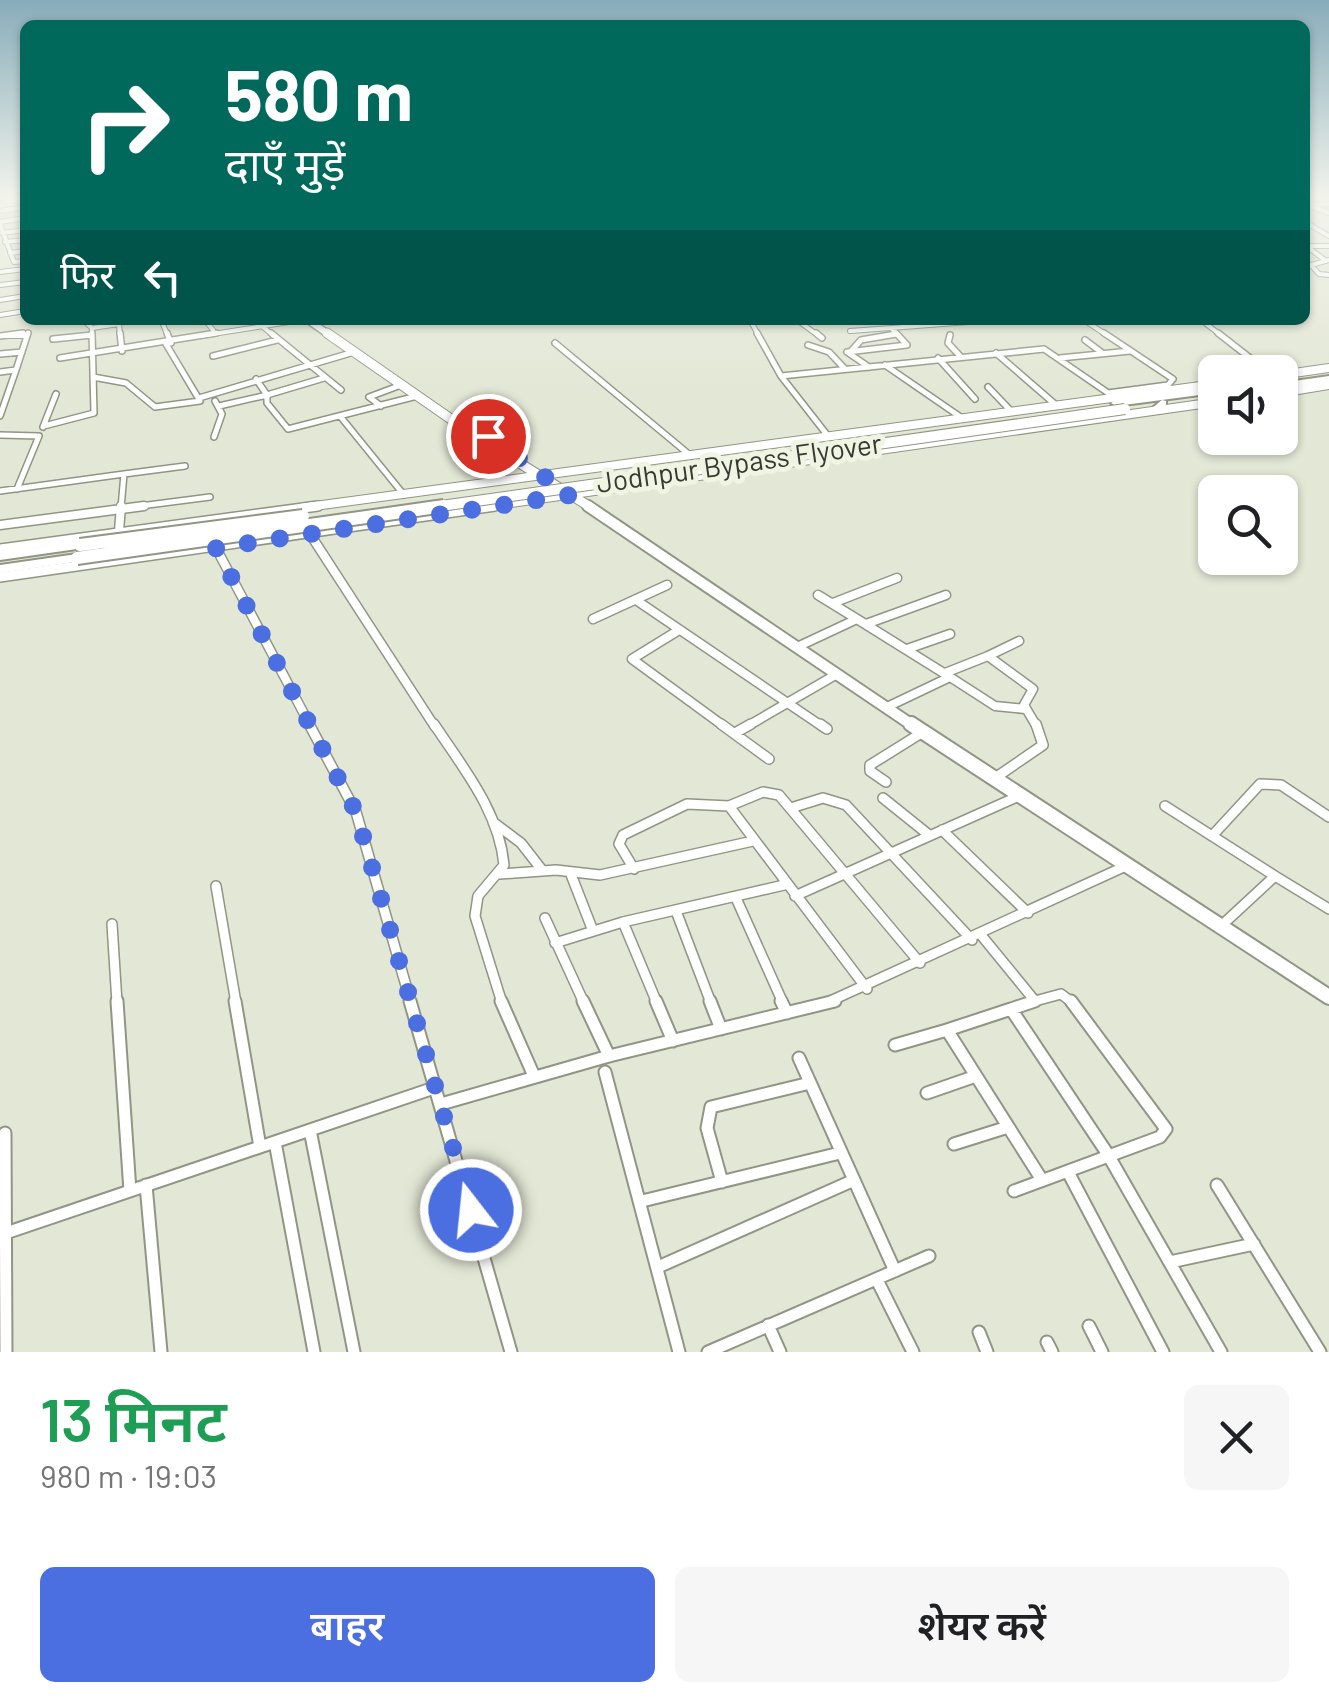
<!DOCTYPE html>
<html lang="hi">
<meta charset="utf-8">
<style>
body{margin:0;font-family:Barlow,"Noto Sans Devanagari",sans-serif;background:#f6f6f6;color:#202124;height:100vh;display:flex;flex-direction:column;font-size:38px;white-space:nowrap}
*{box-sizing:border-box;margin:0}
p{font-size:32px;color:#757577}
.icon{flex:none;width:55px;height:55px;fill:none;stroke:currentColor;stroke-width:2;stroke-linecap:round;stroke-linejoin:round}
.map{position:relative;height:1352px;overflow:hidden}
.panel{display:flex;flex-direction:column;background:#fff;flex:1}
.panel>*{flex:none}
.guide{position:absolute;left:20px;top:20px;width:1290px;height:305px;border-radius:15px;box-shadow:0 2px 8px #0004;background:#00695c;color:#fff;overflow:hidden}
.buttons{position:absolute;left:1198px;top:355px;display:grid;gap:20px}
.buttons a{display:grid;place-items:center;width:100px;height:100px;border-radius:15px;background:#fff;box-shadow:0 2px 8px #0004;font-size:50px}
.pin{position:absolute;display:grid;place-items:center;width:85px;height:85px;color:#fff;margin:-42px;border:5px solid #fff;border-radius:50%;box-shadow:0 2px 10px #0007}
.me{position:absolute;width:110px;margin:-55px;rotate:344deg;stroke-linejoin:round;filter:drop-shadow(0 0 8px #0008)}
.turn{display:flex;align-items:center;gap:35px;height:210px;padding:0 40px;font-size:45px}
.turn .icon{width:130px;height:130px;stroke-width:2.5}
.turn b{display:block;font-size:70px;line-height:85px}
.then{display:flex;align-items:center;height:95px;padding:0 40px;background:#0003;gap:20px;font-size:38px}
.round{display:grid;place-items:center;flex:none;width:105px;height:105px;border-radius:15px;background:#f6f6f6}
.head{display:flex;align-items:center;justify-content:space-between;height:170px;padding:0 40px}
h1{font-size:60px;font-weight:600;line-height:75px;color:#1e9e55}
.primary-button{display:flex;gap:20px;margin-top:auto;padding:20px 40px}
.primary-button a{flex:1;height:115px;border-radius:15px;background:#4b6ee1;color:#fff;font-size:40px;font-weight:600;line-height:115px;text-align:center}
.primary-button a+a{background:#f6f6f6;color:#202124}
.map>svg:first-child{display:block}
</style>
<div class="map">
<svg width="1329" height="1352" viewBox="0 0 1329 1352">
<rect width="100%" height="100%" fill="#e3e7d5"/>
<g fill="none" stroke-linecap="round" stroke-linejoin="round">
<g stroke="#919584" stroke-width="6">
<path id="minor-far4" d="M 1305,205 L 1329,204
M 1310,206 L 1329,213
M 0,211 L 25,207
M 0,222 L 25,218
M 1305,222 L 1329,236
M 0,224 L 14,262 L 25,261
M 2,233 L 25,230
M 5,242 L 25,240
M 1305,245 L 1326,261
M 1310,246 L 1329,246
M 10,253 L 25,251
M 1311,265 L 1319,274 L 1329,275
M 1305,267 L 1329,260
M 0,272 L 25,269
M 0,285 L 25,282
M 0,300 L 25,296
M 0,315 L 25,311
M 83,320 L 92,328 L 92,336
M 161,320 L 168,336
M 205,320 L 213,330
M 750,320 L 759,336
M 797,320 L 819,336
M 1084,320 L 1108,336
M 1201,320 L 1222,336
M 320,321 L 324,320
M 802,323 L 823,320
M 263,327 L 274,336
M 92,328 L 119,324 L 120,336
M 850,331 L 891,328
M 0,336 L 27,336
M 82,336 L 92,335
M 200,336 L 302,320
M 884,336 L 896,334
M 899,336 L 891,328 L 994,320"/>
</g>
<g stroke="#919584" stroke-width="8">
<path id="minor-far3" d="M 120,333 L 122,351
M 167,333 L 171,343
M 271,333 L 341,390
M 757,333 L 781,376
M 816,333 L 822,338
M 1104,333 L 1173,379 L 1168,385 L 1108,393
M 1218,333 L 1268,372
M 950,335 L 948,343 L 960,356
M 0,336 L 23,333
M 53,339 L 92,335
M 1085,340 L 1101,352
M 555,343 L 691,456
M 808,345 L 829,352 L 845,369
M 852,350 L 861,340 L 896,334
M 996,353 L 1056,405
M 0,354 L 22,352
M 213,356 L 277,340
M 60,358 L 216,333
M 938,358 L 975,399
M 1060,358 L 1130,351
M 885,365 L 962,418
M 869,367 L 847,352 L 907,345 L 896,333
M 16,370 L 28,333
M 0,372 L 16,370 L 0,416
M 93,377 L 126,383 L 155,407 L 200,401 L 166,344
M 324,378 L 267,395 L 267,403 L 288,429 L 417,396
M 988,387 L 1011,411
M 199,398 L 354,352
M 219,406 L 267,395 L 256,379
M 381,406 L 369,397 L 401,385
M 340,416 L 404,495
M 44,426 L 94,413 L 92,333
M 43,427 L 56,394
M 0,435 L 39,436 L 17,489
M 828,436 L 781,376 L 1044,349 L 1114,397
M 214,437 L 222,414 L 215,401
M 124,474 L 185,466
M 0,491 L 124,474 L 121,508
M 125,508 L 210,497"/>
</g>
<g stroke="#919584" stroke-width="11">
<path id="minor-far2" d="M 0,525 L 144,506
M 119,531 L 121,506
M 310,534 L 435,727
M 216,548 L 311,727
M 636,600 L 823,727
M 833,603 L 897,578
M 593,619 L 667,585
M 857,619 L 950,677 L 887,707
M 866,624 L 946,595
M 679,630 L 632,659 L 725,727
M 797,647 L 857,619 L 818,595
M 907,649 L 950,634
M 988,656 L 1019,641
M 945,673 L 988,656 L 1033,689 L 1024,705 L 1037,727
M 950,677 L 995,706 L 1025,709
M 746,727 L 837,674"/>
</g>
<g stroke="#919584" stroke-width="12">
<path id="minor-far1" d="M 309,724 L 356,812 L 411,1003
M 434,724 C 463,768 499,811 504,865 L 478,896 L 475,916 L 502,1003
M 721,724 L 769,759
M 820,724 L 827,729
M 735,733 L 751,724
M 995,778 L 1043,745 L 1036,724
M 886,782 L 870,771 L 870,765 L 923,732
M 883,798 L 929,835
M 729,806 L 763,792 L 779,795 L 920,963
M 1165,806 L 1275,876 L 1221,926
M 794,807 L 823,798 L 846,805 L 972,940
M 493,822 L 521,843 L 542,870
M 942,830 L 1028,913
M 1212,836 L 1260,784 L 1281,785 L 1329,817
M 634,869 L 619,844 L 623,835 L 687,804 L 729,806 L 867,989
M 570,872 L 593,931
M 500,874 L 556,870 L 600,875 L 753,841
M 1275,876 L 1329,909
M 216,886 L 236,1003
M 795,896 L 1019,796
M 736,898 L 783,1003
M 676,911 L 711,1003
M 545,918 L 584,1003
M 623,922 L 657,1003
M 112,924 L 117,1003
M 981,935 L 1035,1001 L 1029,1003
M 555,943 L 623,922 L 784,885
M 1035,1001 L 1061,994 L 1073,1003
M 826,1003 L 1128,865"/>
</g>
<g stroke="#919584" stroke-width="15">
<path id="minor" d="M 117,1001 L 130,1191
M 235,1001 L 260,1147
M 410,1001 L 511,1352
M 501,1001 L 534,1076
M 583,1001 L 609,1056
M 656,1001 L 673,1041
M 710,1001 L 721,1029
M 781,1001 L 787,1013
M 1035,1001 L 1011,1009 L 1107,1153 L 1221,1352
M 1011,1009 L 947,1030 L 1042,1180
M 895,1045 L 947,1030
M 799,1058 L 895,1271
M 605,1072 L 679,1352
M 927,1093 L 976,1076
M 441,1104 L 609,1056 L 835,1001
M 310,1130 L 354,1352
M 5,1133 L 6,1352
M 275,1142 L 314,1352
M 954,1144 L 1008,1127
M 1068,1172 L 1163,1352
M 722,1182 L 707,1128 L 711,1107 L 810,1083
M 146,1185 L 161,1352
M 1217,1185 L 1320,1352
M 1014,1191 L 1160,1137 L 1166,1129 L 1071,1001
M 642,1201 L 840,1153
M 0,1235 L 434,1088
M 1170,1262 L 1254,1244
M 658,1267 L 852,1181
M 877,1280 L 913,1352
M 768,1325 L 780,1352
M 1089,1326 L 1102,1352
M 979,1332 L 987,1352
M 1047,1342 L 1052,1352
M 708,1352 L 929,1256"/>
</g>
<g stroke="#919584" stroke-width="10">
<path id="tertiary-far1" d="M 1280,375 L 1329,368
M 1280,393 L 1329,385
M 300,508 L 1215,384
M 477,508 L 1215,402"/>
</g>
<g stroke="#919584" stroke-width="12">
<path id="tertiary" d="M 0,549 L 318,506
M 0,577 L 495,506"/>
</g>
<g stroke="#919584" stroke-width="9">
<path id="secondary-far3" d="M 308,320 L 331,336"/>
</g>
<g stroke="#919584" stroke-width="11">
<path id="secondary-far2" d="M 327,333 L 471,433 L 592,508"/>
</g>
<g stroke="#919584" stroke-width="14">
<path id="secondary-far1" d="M 588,506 L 915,727"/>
</g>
<g stroke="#919584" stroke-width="18">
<path id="secondary" d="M 911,724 L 1329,997"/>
</g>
<g stroke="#919584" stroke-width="4">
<path id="trunk" d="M 1329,376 L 1329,382 L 1280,389 L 1280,383 Z
M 1215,387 L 1215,393 L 1116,406 L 1111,403 L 1116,400 Z
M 1162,400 L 1166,401 L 1166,405 L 1159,413 L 1151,413 L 1151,409 Z
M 80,541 L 86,545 L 84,548 L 0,560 L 0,552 Z
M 77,554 L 83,558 L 81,561 L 0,573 L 0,565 Z"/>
</g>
<use href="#minor-far4" stroke="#fff" stroke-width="4"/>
<use href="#minor-far3" stroke="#fff" stroke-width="5"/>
<use href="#minor-far2" stroke="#fff" stroke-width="8"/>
<use href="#minor-far1" stroke="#fff" stroke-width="9"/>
<use href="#minor" stroke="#fff" stroke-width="11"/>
<use href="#tertiary-far1" stroke="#fff" stroke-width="8"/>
<use href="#tertiary" stroke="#fff" stroke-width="9"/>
<use href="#secondary-far3" stroke="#fff" stroke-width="6"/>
<use href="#secondary-far2" stroke="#fff" stroke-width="9"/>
<use href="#secondary-far1" stroke="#fff" stroke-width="10"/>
<use href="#secondary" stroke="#fff" stroke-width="14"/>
<use href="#trunk" fill="#fff" fill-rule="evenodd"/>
<g stroke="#919584" stroke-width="12" stroke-linecap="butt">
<path id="trunk-bridge-far1" d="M 427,508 L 1125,409"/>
</g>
<g stroke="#919584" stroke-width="16" stroke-linecap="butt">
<path id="trunk-bridge" d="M 80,545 L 303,516
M 77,558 L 444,506"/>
</g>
<use href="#trunk-bridge-far1" stroke="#fff" stroke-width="10"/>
<use href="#trunk-bridge" stroke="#fff" stroke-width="12"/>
</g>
<linearGradient id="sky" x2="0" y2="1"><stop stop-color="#88acba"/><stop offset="0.51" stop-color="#f2f4ec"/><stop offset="1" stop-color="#f2f4ec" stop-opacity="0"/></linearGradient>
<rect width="1329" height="388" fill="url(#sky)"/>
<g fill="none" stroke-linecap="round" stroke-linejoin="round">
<path stroke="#4b6ee1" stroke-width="18" stroke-dasharray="0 32.4" d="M 471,1210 L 356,812 L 216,548 L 570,495 L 488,436"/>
</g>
<g text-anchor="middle" stroke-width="10" stroke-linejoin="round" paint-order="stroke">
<g font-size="28" fill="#383932" stroke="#f0f4e2">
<text transform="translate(739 463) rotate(-8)" y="10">Jodhpur Bypass Flyover</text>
</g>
</g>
</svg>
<div class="buttons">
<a><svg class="icon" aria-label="sound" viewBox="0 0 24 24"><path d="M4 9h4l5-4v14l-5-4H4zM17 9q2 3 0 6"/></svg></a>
<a><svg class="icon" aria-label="search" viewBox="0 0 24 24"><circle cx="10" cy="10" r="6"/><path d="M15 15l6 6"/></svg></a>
</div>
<div class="pin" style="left:488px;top:436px;background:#d93025"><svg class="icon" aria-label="arrive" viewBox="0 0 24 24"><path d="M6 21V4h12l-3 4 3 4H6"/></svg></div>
<svg class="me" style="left:471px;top:1210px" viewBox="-20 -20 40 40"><circle r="17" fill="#4b6ee1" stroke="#fff" stroke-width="3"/><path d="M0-11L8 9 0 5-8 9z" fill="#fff"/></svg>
<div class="guide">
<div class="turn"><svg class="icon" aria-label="right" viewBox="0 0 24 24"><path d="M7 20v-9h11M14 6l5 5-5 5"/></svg><div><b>580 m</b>दाएँ मुड़ें</div></div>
<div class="then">फिर<svg class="icon" aria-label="left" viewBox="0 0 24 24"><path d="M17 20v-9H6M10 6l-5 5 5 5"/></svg></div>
</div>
</div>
<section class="panel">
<div class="head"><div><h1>13 मिनट</h1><p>980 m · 19:03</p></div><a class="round"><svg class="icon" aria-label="close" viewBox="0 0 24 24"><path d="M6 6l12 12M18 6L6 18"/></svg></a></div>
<div class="primary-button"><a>बाहर</a><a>शेयर करें</a></div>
</section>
